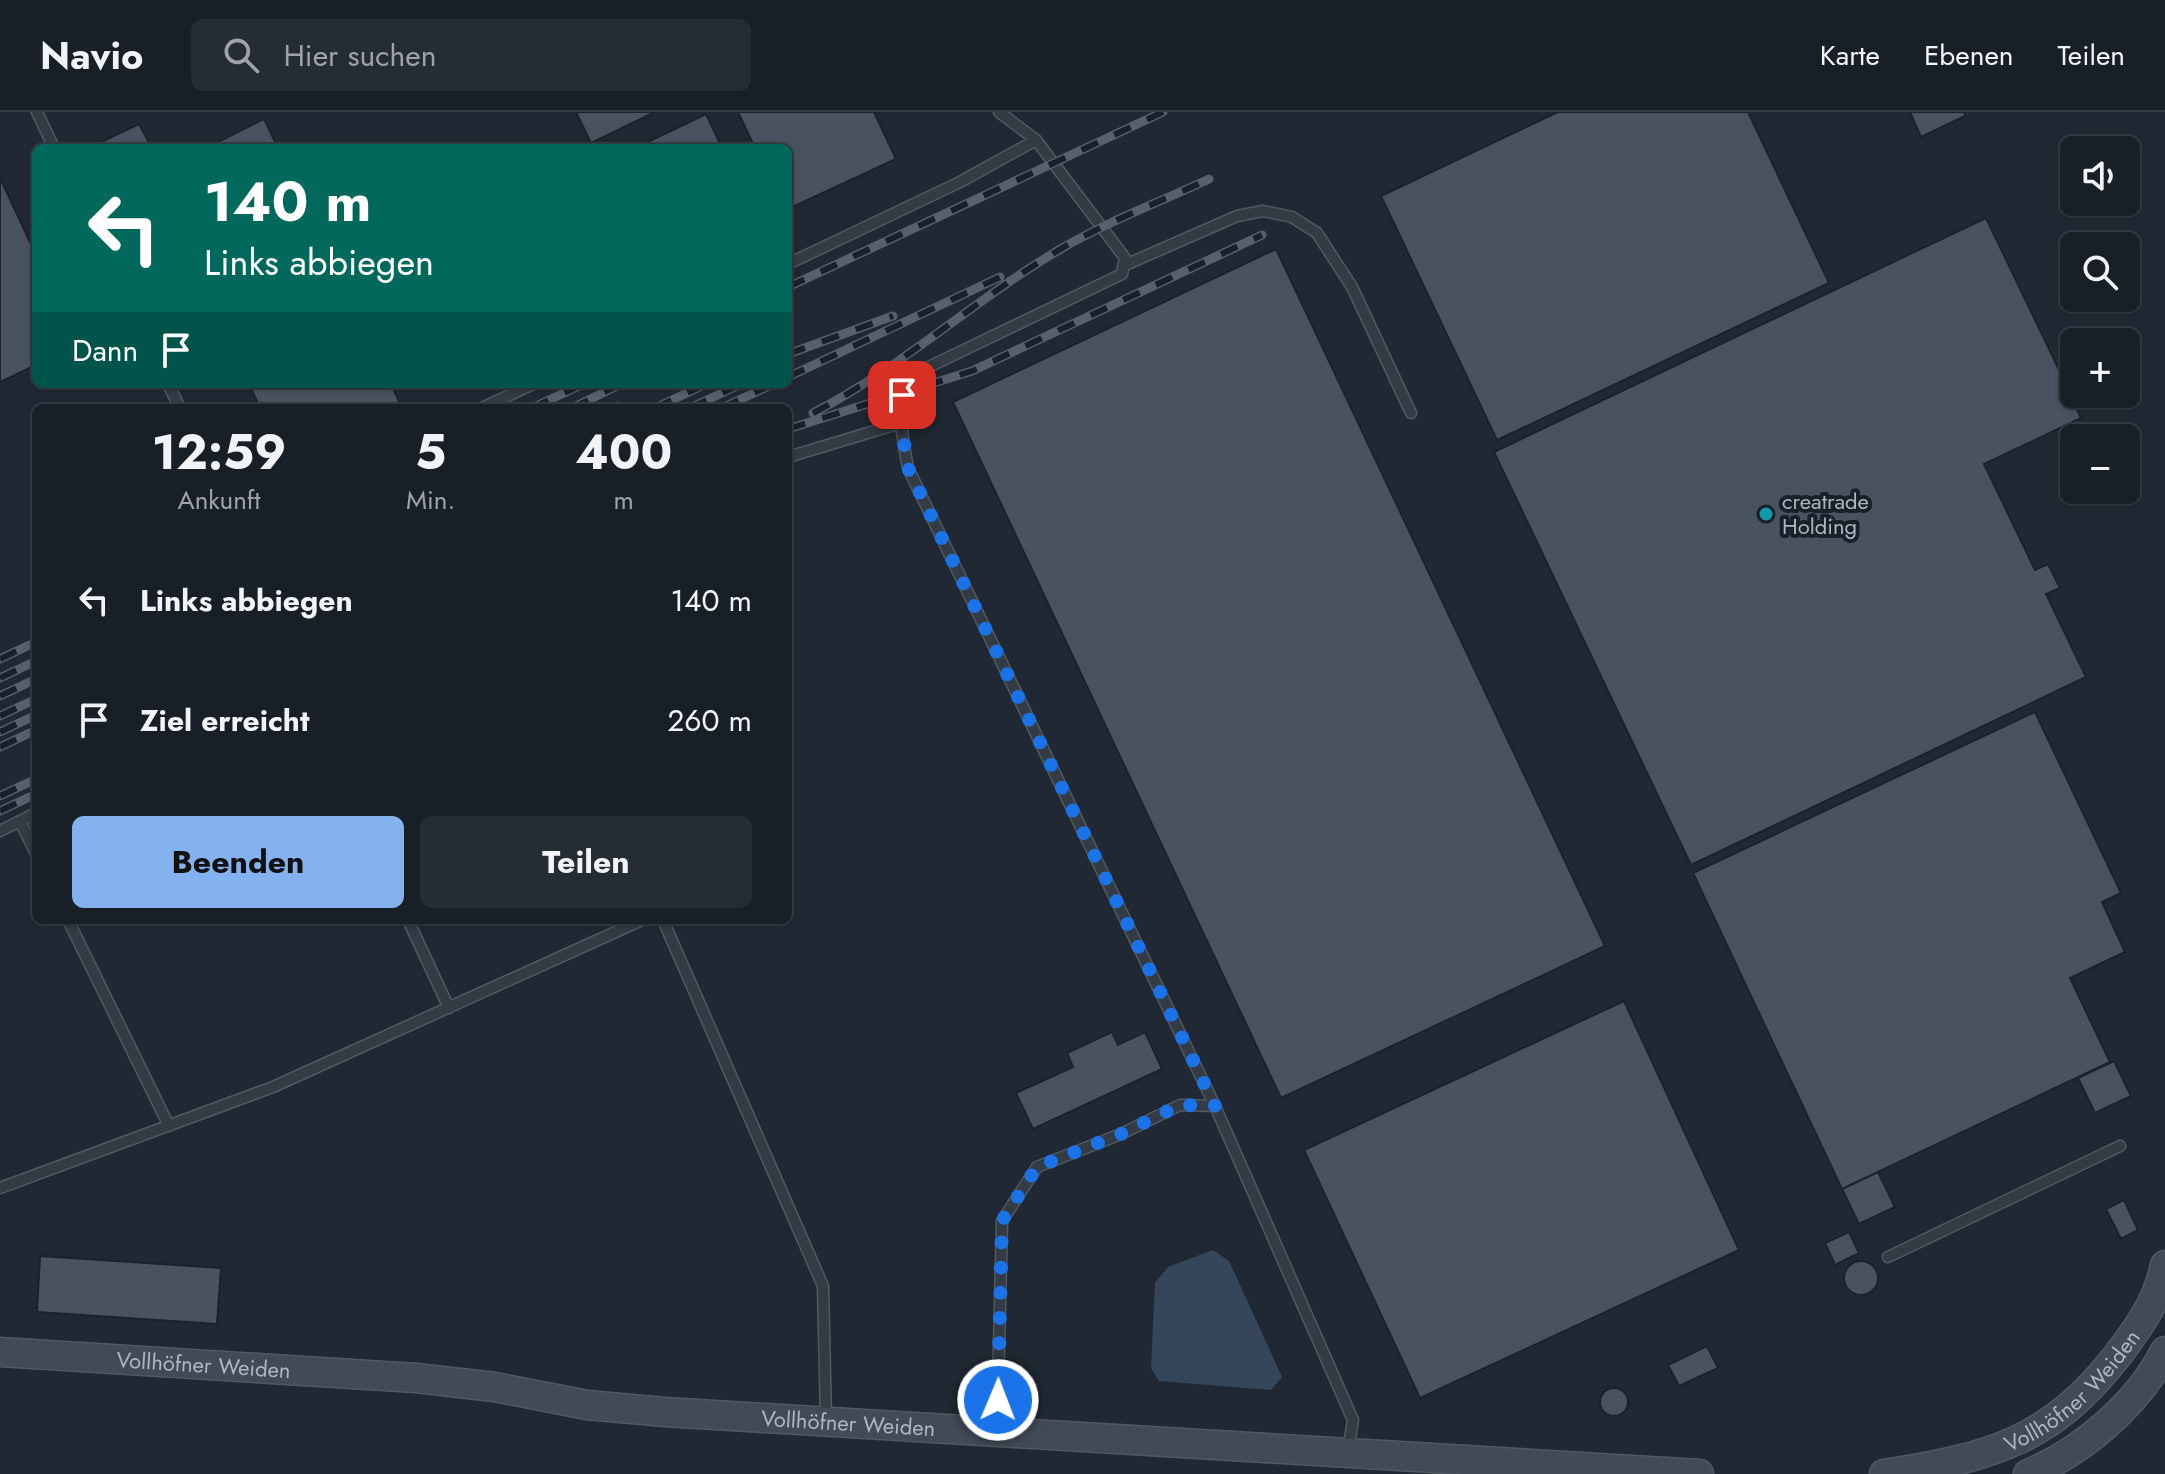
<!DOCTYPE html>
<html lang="de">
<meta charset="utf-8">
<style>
body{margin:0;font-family:Jost,sans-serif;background:#252c32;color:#f1f3f6;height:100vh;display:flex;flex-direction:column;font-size:30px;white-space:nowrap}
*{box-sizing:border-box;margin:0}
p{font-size:26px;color:#9fa2a7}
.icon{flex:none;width:44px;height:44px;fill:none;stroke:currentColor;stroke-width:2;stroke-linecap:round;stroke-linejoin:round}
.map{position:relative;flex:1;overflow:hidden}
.side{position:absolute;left:32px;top:292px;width:760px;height:520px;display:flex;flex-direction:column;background:#181f26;border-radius:12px;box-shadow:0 2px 6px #0004,0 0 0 2px #363d43}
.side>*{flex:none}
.guide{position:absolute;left:32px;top:32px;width:760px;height:244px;border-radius:12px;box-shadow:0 2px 6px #0004,0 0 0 2px #363d43;background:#00695c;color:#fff;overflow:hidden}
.buttons{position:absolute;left:2060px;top:24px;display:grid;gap:16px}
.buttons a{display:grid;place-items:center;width:80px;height:80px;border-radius:12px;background:#181f26;box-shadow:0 2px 6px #0004,0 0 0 2px #363d43;font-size:40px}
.pin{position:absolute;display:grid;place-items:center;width:68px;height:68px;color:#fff;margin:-34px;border-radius:16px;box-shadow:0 4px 12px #0006}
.me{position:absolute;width:88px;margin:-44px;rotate:1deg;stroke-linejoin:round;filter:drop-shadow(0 0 6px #0008)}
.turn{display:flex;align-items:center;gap:28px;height:168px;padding:0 40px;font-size:36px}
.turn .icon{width:104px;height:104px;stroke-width:2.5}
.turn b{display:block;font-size:56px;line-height:68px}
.then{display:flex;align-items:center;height:76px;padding:0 40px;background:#0003;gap:16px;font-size:30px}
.eta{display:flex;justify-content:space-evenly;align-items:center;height:136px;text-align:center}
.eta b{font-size:48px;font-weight:700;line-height:56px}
.button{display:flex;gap:16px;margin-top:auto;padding:16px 40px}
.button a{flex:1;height:92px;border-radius:12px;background:#84b2ef;color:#111;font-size:32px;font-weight:700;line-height:92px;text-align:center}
.button a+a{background:#252c32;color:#f1f3f6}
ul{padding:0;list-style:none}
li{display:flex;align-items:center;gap:24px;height:120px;padding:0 40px}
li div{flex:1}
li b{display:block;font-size:30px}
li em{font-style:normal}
header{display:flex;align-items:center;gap:48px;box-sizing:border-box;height:112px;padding:0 40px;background:#181f26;border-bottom:2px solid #363d43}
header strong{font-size:38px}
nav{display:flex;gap:44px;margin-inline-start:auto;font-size:28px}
.search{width:560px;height:72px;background:#252c32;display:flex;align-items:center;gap:20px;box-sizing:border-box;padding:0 28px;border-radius:12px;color:#9fa2a7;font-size:30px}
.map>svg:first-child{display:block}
</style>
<header>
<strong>Navio</strong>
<div class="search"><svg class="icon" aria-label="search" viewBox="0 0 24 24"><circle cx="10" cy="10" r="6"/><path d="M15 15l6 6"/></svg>Hier suchen</div>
<nav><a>Karte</a><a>Ebenen</a><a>Teilen</a></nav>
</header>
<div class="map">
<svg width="2165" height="1362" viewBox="0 0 2165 1362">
<rect width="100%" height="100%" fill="#202933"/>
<path fill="#35465a" d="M 1213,1138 L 1229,1149 L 1282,1265 L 1271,1278 L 1159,1269 L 1151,1256 L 1155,1171 L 1168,1155 Z"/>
<path fill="#48535f" stroke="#1b222b" stroke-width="2" d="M 576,0 L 655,0 L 591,31 Z
M 738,0 L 874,0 L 896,47 L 788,97 L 788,36 L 755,36 Z
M 1558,0 L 1748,0 L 1829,171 L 1497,328 L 1381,84 Z
M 1910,0 L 1964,0 L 1965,4 L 1921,25 Z
M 706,2 L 722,36 L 635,36 Z
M 264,7 L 278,36 L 206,36 Z
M 139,12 L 152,36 L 89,36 Z
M 0,66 L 36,143 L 36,253 L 0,270 Z
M 1986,106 L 2060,260 L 2074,253 L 2074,273 L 2067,276 L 2081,306 L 1984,352 L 2035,458 L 2048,452 L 2060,476 L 2046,482 L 2086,565 L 1691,753 L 1494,340 Z
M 1276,137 L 1605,834 L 1281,986 L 953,290 Z
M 249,272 L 391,272 L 402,296 L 260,296 Z
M 2035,600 L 2121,781 L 2102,790 L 2125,840 L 2070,866 L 2110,950 L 1842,1077 L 1693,761 Z
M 1624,889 L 1739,1138 L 1420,1286 L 1304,1038 Z
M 1112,920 L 1118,933 L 1145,920 L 1162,957 L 1033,1017 L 1016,981 L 1073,955 L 1067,941 Z
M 2114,949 L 2131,984 L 2095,1001 L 2078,966 Z
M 1878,1060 L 1895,1095 L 1859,1112 L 1842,1077 Z
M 2124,1088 L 2138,1118 L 2121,1127 L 2106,1097 Z
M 1849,1120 L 1859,1141 L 1835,1153 L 1825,1131 Z
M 40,1144 L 221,1156 L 217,1212 L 37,1200 Z
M1844 1166a17 17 0 1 1 34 0a17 17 0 1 1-34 0Z
M 1707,1234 L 1718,1256 L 1679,1274 L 1668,1253 Z
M1600 1290a14 14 0 1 1 28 0a14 14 0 1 1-28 0Z"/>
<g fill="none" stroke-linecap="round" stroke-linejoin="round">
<g stroke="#515962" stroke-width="13">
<path id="lane" d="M 37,0 L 54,36
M 999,0 L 1036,28 L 1125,146 L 1122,162 L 912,263 C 894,296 902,321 908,356 L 1215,994
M 788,152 L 960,70 L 1036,28
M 1123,154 L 1237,104 L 1263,99 L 1292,105 L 1317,121 L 1352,175 L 1411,301
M 168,272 L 180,296
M 482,296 L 533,272
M 788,345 L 901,311
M 20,709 L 36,742
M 0,719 L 36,701
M 68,808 L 169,1014
M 408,808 L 449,896
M 663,808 L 823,1174 L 826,1308
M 0,1076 L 273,975 L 642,808
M 1888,1145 L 2120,1034
M 997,1319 L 1002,1109 L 1037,1055 L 1121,1022 L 1180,993 L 1215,994 L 1353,1308 L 1348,1339"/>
</g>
<g stroke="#515962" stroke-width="31">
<g id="secondary">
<path id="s1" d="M 0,1240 L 416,1266 L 495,1275 L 587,1293 L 665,1300 L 1699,1362"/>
<path id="s2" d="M 1884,1362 C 1988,1346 2050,1330 2117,1244 C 2139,1215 2158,1189 2165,1153"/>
<path d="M 2028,1362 C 2082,1340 2138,1292 2165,1239"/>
</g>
</g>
<use href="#lane" stroke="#333b44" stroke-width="10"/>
<use href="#secondary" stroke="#414a57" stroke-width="28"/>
<g stroke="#57616d" stroke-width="9">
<path id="rail" d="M 788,175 L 1163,0
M 788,242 L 893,204
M 788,265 L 1000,165
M 532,296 L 583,272
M 572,296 L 621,272
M 614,296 L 618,294
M 655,296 L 706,272
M 690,296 L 741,272
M 722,296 L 773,272
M 813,301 C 901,256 974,188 1059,138 C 1106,110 1160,90 1209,67
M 788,317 L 972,259 L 1262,123
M 0,547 L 36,530
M 0,566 L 36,549
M 0,584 L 36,567
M 0,604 L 36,587
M 0,620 L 36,603
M 0,635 L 36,618
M 0,684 L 36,667
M 0,699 L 36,682"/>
</g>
<use href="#rail" stroke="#192029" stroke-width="6" stroke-dasharray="18" stroke-linecap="butt"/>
</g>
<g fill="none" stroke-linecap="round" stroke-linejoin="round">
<path stroke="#1a73e8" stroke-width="14" stroke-dasharray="0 25.2" d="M 902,283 L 901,311 L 908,356 L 1215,994 L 1180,993 L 1121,1022 L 1037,1055 L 1002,1109 L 998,1288"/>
</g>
<circle fill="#0f9aa8" stroke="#192029" stroke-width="3" cx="1766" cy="402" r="8"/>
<g text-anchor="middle" stroke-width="8" stroke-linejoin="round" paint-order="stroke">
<g font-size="22" fill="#adb6c1" stroke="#192029" text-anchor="start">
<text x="1782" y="397">creatrade<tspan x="1782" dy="25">Holding</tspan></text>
</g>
<g font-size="22" fill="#adb6c1" stroke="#192029">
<text dy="8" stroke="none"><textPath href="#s1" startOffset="204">Vollhöfner Weiden</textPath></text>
<text dy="8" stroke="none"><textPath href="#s2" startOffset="212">Vollhöfner Weiden</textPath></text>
<text dy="8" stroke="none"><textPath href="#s1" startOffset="852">Vollhöfner Weiden</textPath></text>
</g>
</g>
</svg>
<div class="buttons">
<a><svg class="icon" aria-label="sound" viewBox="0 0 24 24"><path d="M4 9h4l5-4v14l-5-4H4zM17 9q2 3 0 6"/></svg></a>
<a><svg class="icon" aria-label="search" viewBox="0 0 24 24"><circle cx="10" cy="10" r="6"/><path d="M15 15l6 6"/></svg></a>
<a>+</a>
<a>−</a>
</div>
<div class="pin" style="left:902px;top:283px;background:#d93025"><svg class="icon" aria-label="arrive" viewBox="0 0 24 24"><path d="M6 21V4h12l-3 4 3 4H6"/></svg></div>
<svg class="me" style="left:998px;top:1288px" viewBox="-20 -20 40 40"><circle r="17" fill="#1a73e8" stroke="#fff" stroke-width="3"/><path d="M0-11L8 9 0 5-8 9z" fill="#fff"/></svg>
<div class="guide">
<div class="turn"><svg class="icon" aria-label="left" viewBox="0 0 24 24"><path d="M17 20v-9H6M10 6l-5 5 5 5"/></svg><div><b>140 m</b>Links abbiegen</div></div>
<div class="then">Dann<svg class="icon" aria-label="arrive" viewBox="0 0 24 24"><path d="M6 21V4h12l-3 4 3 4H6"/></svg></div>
</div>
<section class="side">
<div class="eta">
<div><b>12:59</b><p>Ankunft</p></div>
<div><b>5</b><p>Min.</p></div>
<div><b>400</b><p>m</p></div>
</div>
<ul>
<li><svg class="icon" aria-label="left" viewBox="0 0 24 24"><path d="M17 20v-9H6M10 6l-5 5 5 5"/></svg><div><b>Links abbiegen</b></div><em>140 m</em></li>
<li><svg class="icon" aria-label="arrive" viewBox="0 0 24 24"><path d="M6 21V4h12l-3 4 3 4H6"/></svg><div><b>Ziel erreicht</b></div><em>260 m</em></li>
</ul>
<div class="button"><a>Beenden</a><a>Teilen</a></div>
</section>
</div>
